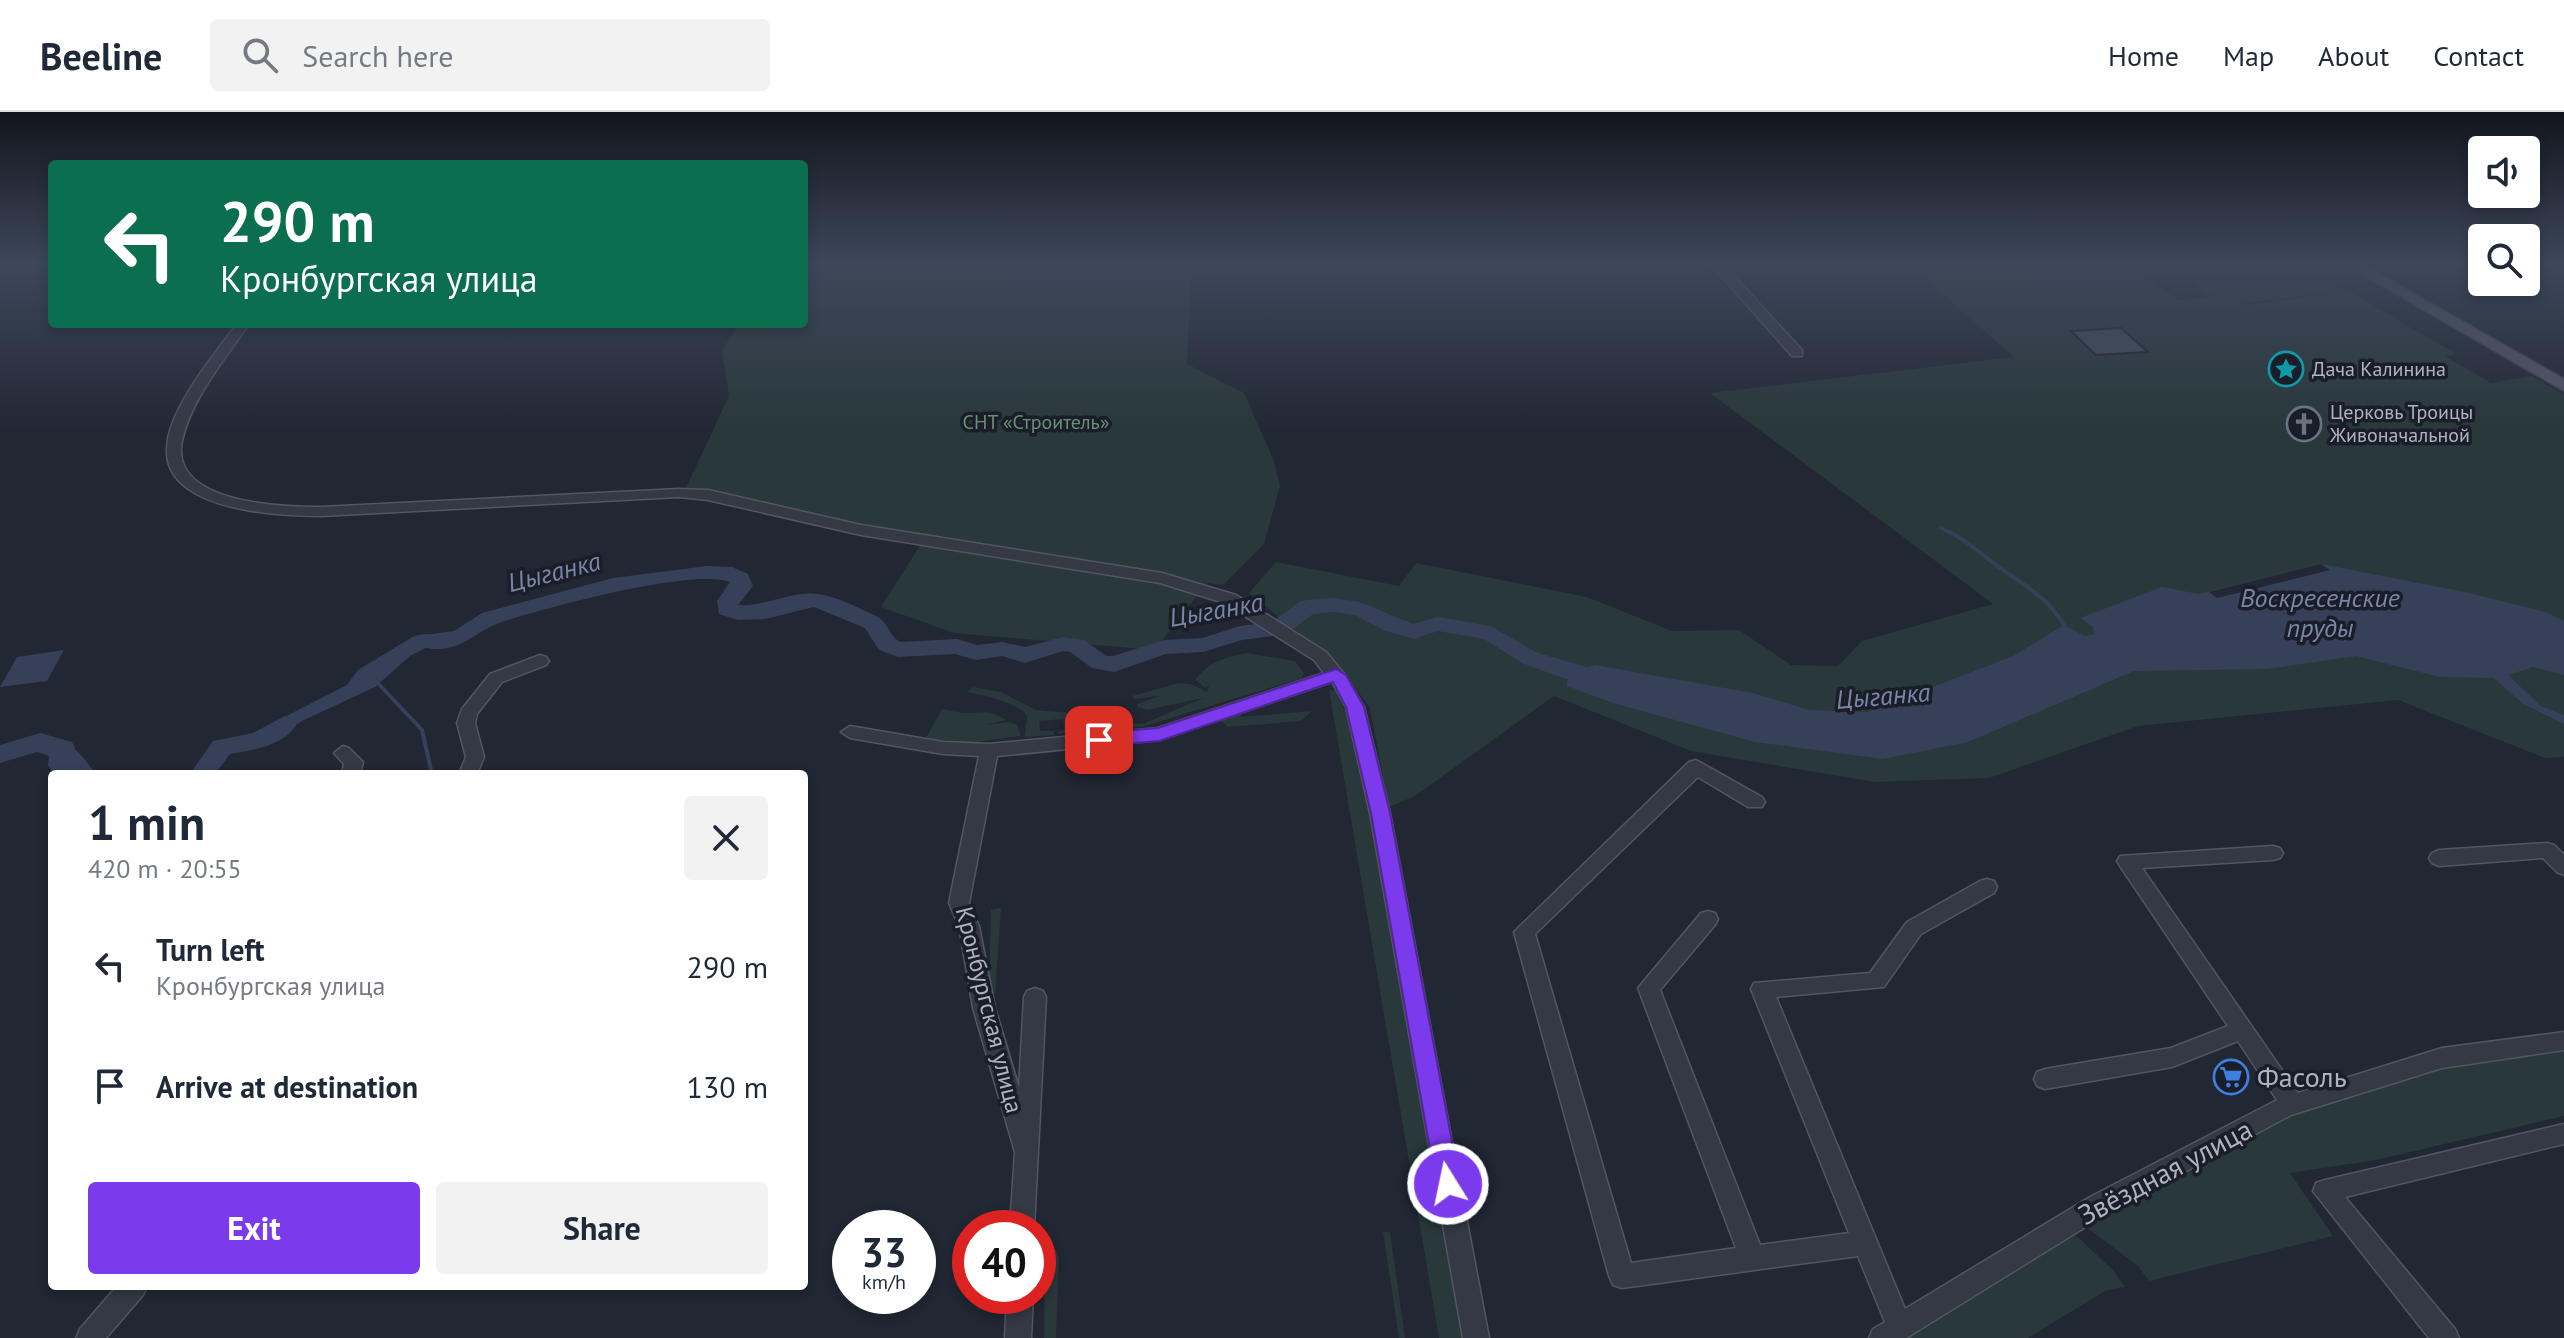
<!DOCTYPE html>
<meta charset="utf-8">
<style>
body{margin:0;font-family:"PT Sans",sans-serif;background:#f2f2f3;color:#1f2937;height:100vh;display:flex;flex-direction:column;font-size:30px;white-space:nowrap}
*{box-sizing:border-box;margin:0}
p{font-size:26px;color:#747a83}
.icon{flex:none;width:44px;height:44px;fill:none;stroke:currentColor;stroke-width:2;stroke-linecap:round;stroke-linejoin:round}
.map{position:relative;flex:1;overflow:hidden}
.panel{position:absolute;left:48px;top:658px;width:760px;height:520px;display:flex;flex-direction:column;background:#fff;border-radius:8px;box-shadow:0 4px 12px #0003}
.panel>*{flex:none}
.hud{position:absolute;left:48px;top:48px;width:760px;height:168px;border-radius:8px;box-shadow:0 4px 12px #0003;background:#0b6e4f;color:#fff;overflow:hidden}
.fabs{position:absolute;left:2468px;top:24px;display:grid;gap:16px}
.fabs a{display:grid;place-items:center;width:72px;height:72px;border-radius:8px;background:#fff;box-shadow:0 4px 12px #0003;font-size:40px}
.speed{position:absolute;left:832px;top:1098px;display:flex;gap:16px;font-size:40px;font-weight:700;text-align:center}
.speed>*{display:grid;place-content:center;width:104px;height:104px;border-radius:50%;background:#fff;box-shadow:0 4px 12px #0003;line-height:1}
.speed small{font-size:20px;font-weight:400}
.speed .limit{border:12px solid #d22;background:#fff;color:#111}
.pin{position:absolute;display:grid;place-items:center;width:68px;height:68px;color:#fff;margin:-34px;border-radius:16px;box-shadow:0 4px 12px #0006}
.me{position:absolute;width:88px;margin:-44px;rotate:350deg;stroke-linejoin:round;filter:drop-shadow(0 0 6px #0008)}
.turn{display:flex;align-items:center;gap:28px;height:168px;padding:0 40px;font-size:36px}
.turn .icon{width:104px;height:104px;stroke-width:2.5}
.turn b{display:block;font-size:56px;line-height:68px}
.round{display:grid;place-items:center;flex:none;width:84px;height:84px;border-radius:8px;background:#f2f2f3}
.overview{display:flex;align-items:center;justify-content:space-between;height:136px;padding:0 40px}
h1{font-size:48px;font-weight:700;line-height:60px}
.button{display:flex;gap:16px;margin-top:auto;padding:16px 40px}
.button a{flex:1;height:92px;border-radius:8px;background:#7c3aed;color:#fff;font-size:32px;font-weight:700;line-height:92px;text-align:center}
.button a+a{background:#f2f2f3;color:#1f2937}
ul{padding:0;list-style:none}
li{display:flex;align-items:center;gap:24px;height:120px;padding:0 40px}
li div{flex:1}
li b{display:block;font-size:30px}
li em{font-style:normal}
header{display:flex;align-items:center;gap:48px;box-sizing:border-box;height:112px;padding:0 40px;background:#fff;border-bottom:2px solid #e0e1e3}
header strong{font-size:38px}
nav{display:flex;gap:44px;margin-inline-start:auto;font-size:28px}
.search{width:560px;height:72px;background:#f2f2f3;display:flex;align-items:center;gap:20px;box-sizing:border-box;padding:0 28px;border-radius:8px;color:#747a83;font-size:30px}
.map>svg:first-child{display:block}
</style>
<header>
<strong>Beeline</strong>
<div class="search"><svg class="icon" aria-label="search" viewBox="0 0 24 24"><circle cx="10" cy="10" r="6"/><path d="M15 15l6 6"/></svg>Search here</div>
<nav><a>Home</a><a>Map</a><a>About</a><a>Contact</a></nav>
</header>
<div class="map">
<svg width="2564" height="1226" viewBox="0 0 2564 1226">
<rect width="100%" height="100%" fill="#212733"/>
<path fill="#312f39" d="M 2122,150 L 2340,150 L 2372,168 L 2340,174 L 2348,179 L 2237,192 L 2225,185 L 2212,186 L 2187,166 L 2153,170 Z"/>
<path fill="#29383a" d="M 804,150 L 1191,150 L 1187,252 L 1244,281 L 1274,349 L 1280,374 L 1264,432 L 1223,473 L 1207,471 L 1155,538 L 954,521 L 881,495 L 924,427 L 683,382 L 729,284 L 722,238 L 740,212 L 804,212 Z
M 1906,150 L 2122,150 L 2179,188 L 2225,185 L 2237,192 L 2248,193 L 2348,179 L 2456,242 L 2445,244 L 2491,271 L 2532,264 L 2564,282 L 2564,645 L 2545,646 L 2398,588 L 2138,614 L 1989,666 L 1874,670 L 1691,639 L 1554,584 L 1415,684 L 1389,695 L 1370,596 L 1339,554 L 1249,481 L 1276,450 L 1399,474 L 1416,451 L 1587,485 L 1672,519 L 1739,518 L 1791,553 L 1838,554 L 1862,529 L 1993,492 L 1710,281 L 2014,245 Z
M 1247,541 L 1295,549 L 1304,561 L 1302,566 L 1141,615 L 1084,620 L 1084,609 L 1110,608 L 1143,612 L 1203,586 L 1147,598 L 1138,595 L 1137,592 L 1159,584 L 1134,587 L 1132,584 L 1179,571 L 1191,572 L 1207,580 L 1209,573 L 1206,576 L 1195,568 C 1207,551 1227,544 1247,541 Z
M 973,575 L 1001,580 L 1036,598 L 1080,602 L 1079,620 L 1058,622 L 1058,619 L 1064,618 L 1063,607 L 1039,609 L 1040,619 L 1054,619 L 1054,623 L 1025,625 C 1025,619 1027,610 1027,605 C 1025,592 978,582 967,580 Z
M 1329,578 L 1335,579 L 1352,611 L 1360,646 L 1467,1226 L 1439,1226 Z
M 942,597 C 951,598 961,602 969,601 C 985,601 988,597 1006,608 L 985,613 L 1010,610 L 1017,613 L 1021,624 C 992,626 954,639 926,626 Z
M 1240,599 L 1241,605 L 1312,599 L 1301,609 L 1228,615 L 1220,608 L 1223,604 Z
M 1001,796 L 995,882 L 989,882 L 991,798 Z
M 2564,936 L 2564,1004 L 2376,1048 L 2290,1061 L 2333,1124 L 2149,1169 L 2138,1154 L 2082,1112 L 2291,1002 L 2420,961 L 2498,943 Z
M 2069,1117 L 2113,1158 L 2125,1175 L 2105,1179 L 2028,1226 L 1898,1226 Z
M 1383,1120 L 1390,1120 L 1405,1226 L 1399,1226 Z
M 1056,1138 L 1059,1146 L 1056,1226 L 1044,1226 L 1045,1139 Z"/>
<path fill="#364059" d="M 2321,452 L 2465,480 L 2546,500 L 2564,509 L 2564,563 L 2533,555 L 2508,563 L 2541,594 L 2564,603 L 2564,612 L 2523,592 L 2494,566 L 2440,565 L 2356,544 L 2267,557 L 2134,559 L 1968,630 L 1883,647 L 1755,630 L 1613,591 L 1567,574 L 1568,560 L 1595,553 L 1753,581 L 1809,598 L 1868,600 L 2013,544 L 2064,513 L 2085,524 L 2095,522 L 2093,515 L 2080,506 L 2162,475 L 2199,482 Z
M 424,522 L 459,526 L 441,528 L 410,544 L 375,575 L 302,609 L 267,632 L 262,633 L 253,621 L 347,573 L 358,558 L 414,524 Z
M 64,538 L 47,569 L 0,575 L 17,545 Z
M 61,631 C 77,633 86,650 96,662 L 66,662 L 59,659 L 54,642 Z"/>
<path fill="#212733" d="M 2321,452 L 2330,458 L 2217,486 L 2209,480 Z"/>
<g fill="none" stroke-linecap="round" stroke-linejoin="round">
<path stroke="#364059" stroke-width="3" d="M 1941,416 L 1953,422"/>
<path stroke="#364059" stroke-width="4" d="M 1949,420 C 1969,429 1981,443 1999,455 C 2024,473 2048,486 2064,513
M 375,568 L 422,618 L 432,662"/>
<path fill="#364059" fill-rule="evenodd" d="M 707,454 L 732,455 L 748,462 L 753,474 L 738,493 C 766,495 791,478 818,482 C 836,484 859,496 876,504 C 888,509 889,525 901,530 L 957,527 L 977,533 L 1002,530 L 1025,535 L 1063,525 L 1084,528 L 1106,544 L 1113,544 L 1164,528 L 1202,526 L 1240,514 L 1272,510 L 1299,490 L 1307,488 L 1333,486 L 1360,490 L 1413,512 L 1437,505 L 1490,514 L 1538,541 L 1607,561 L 1611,567 L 1607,573 L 1599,575 L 1560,565 L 1522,551 L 1484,527 L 1438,519 L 1414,527 L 1383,518 L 1355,503 L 1333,500 L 1313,502 L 1286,522 L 1242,528 L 1203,540 L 1166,542 L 1114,560 L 1092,556 L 1070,540 L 1063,539 L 1025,551 L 1002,544 L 976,548 L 955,542 L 898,545 L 879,538 L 865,516 L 814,495 L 765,507 L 738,508 L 719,502 L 717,489 L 730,470 C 691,456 546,496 502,510 C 471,520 459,546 417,534 L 414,529 L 417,524 L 454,519 L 482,501 L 613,466 Z
M 285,604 L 293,606 L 297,612 C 284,634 253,638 230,642 L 215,662 L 190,662 L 213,629 L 253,621 Z
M 40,621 L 72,630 L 75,636 L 73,650 L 85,656 L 88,662 L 55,662 L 48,654 L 49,644 L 37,640 L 0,651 L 0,633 Z"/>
</g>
<path fill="#434958" stroke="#1c202b" stroke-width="2" d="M 2121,216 L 2148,240 L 2096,243 L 2071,219 Z"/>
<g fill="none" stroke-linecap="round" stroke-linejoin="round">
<g stroke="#525662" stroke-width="3">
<path id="minor" d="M 1709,150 L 1721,150 L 1802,238 L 1802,244 L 1792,244 Z
M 237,212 L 249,212 C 225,247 191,287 182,329 C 169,392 283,395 321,395 L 679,377 L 708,378 L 861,413 L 1162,461 L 1236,483 L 1326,540 L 1345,563 L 1364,595 L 1390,701 L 1489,1226 L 1463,1226 L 1370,701 L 1346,595 L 1332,570 L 1159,628 L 997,644 L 969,791 L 979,814 L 995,896 L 1019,976 L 1024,885 L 1027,879 L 1035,876 L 1043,879 L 1046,885 L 1034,1116 L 1010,1116 L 1015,1040 L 973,896 L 959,814 L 949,791 L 979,644 L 943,642 L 850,626 L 841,620 L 850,614 L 943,630 L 989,632 L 1158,616 L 1324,561 L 1314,548 L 1224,491 L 1160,471 L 861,423 L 708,388 L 679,385 L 321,404 C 279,404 162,399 167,335 C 169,296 214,243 237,212 Z
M 540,543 L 546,545 L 549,549 L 546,553 L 502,570 L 477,602 L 475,611 L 484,645 L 477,662 L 459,662 L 466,645 L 457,611 L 462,597 L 490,562 Z
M 343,634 L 349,636 L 363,650 L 360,662 L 342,662 L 344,652 L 334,641 Z
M 1696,648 L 1762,685 L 1765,690 L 1762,695 L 1748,695 L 1698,665 L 1535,822 L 1631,1151 L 1736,1136 L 1638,876 L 1701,801 L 1708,799 L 1715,801 L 1718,807 L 1715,813 L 1660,878 L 1760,1133 L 1849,1121 L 1751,877 L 1754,871 L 1870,861 L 1907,810 L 1980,769 L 1987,767 L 1994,769 L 1997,775 L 1994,781 L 1921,822 L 1884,875 L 1776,885 L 1905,1197 L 2090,1085 L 2277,988 L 2238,929 L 2172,955 L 2045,977 L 2037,974 L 2034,967 L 2037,960 L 2045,957 L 2171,936 L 2228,914 L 2120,754 L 2117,749 L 2120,744 L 2273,734 L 2280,736 L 2283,741 L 2280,746 L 2273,748 L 2142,756 L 2298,981 L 2442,936 L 2564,920 L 2564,938 L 2442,956 L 2291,1003 L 2108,1101 L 1906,1226 L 1869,1226 L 1873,1217 L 1885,1210 L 1858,1144 L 1622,1176 L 1613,1173 L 1609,1164 L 1514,820 L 1689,650 Z
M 2547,731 L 2554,733 L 2564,743 L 2564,763 L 2557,760 L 2543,746 L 2439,754 L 2432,751 L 2429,746 L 2432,741 L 2439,738 Z
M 2564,1012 L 2564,1032 L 2345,1085 L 2455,1217 L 2459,1226 L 2429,1226 L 2313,1079 L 2316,1071 L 2325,1068 Z
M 117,1174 L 147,1174 L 143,1183 L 106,1226 L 76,1226 L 80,1217 Z
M 1007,1184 L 1033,1184 L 1031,1226 L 1005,1226 Z"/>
</g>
<g stroke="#3e424e" stroke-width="3">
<path id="major" d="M 2341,150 L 2358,150 L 2564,267 L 2564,279 Z"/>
</g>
<use href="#minor" fill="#343944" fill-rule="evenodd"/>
<use href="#major" fill="#525764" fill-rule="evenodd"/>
</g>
<linearGradient id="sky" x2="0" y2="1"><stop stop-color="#12151c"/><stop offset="0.47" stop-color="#3d475b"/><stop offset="1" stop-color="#3d475b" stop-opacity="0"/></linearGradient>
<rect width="2564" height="321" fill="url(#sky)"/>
<path fill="#7c3aed" stroke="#51269a" stroke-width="2" d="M 1336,557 L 1346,563 L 1364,595 L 1390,701 L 1460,1072 L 1457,1080 L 1448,1083 L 1440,1080 L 1436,1072 L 1371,701 L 1346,595 L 1333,570 L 1159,629 L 1099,634 L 1090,628 L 1099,621 L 1158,616 Z"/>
<defs>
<g id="sight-ring" transform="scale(1.8)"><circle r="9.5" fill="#1a1e29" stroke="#0f9aa8" stroke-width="1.5"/><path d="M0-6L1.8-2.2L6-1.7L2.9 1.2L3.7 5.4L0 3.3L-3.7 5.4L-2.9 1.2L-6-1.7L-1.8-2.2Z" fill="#0f9aa8"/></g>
<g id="church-ring" transform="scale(1.8)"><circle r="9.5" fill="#1a1e29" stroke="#6b7280" stroke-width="1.5"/><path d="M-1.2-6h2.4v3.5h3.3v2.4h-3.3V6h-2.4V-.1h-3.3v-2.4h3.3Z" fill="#6b7280"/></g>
<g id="supermarket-ring" transform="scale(1.8)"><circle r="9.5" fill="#1a1e29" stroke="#3f7fe0" stroke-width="1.5"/><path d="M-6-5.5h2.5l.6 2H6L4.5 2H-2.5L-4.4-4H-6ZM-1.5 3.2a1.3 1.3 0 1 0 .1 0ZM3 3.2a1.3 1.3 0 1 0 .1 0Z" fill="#3f7fe0"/></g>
</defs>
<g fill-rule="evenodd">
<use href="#sight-ring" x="2286" y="257"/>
<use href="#church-ring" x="2304" y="312"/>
<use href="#supermarket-ring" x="2231" y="965"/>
</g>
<g text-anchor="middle" stroke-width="7" stroke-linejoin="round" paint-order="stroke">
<g font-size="20" fill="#afb3c1" stroke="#1a1e29" text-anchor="start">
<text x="2312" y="264">Дача Калинина</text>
<text x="2330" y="307">Церковь Троицы<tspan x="2330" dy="23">Живоначальной</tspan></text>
</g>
<g font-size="20" fill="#698f77" stroke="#1a1e29">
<text x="1036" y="317">СНТ «Строитель»</text>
</g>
<g font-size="24" fill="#afb3c1" stroke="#1a1e29">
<text transform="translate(989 898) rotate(76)" y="8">Кронбургская улица</text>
</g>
<g font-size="26" font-style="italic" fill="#7a86a7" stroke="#1a1e29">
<text transform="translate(554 460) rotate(-14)" y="9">Цыганка</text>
<text x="2320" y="495">Воскресенские<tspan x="2320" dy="30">пруды</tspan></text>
<text transform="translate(1216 498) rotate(-10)" y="9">Цыганка</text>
<text transform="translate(1883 584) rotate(-5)" y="9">Цыганка</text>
</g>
<g font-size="28" fill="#afb3c1" stroke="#1a1e29" text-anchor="start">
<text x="2257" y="975">Фасоль</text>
</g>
<g font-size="28" fill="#afb3c1" stroke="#1a1e29">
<text transform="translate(2165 1060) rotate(-28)" y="10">Звёздная улица</text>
</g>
</g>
</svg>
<div class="fabs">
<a><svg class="icon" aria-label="sound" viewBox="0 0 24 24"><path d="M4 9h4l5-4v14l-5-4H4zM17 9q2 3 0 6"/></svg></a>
<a><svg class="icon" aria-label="search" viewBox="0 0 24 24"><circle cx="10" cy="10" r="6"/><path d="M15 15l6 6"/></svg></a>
</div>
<div class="speed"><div>33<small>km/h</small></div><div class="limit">40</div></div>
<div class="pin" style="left:1099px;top:628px;background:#d93025"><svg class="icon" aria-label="arrive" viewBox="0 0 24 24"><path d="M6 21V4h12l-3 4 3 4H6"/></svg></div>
<svg class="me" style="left:1448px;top:1072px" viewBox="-20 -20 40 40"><circle r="17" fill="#7c3aed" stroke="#fff" stroke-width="3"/><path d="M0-11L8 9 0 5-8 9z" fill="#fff"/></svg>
<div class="hud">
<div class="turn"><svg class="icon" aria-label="left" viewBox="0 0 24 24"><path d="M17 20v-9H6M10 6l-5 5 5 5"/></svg><div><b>290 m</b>Кронбургская улица</div></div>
</div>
<section class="panel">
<div class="overview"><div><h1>1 min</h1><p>420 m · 20:55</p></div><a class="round"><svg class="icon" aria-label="close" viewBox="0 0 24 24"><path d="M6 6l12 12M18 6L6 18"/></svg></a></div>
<ul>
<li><svg class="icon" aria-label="left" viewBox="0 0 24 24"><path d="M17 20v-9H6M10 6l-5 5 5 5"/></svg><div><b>Turn left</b><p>Кронбургская улица</p></div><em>290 m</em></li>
<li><svg class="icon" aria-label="arrive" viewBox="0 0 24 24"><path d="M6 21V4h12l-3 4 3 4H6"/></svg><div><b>Arrive at destination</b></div><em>130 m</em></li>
</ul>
<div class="button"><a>Exit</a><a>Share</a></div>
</section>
</div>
